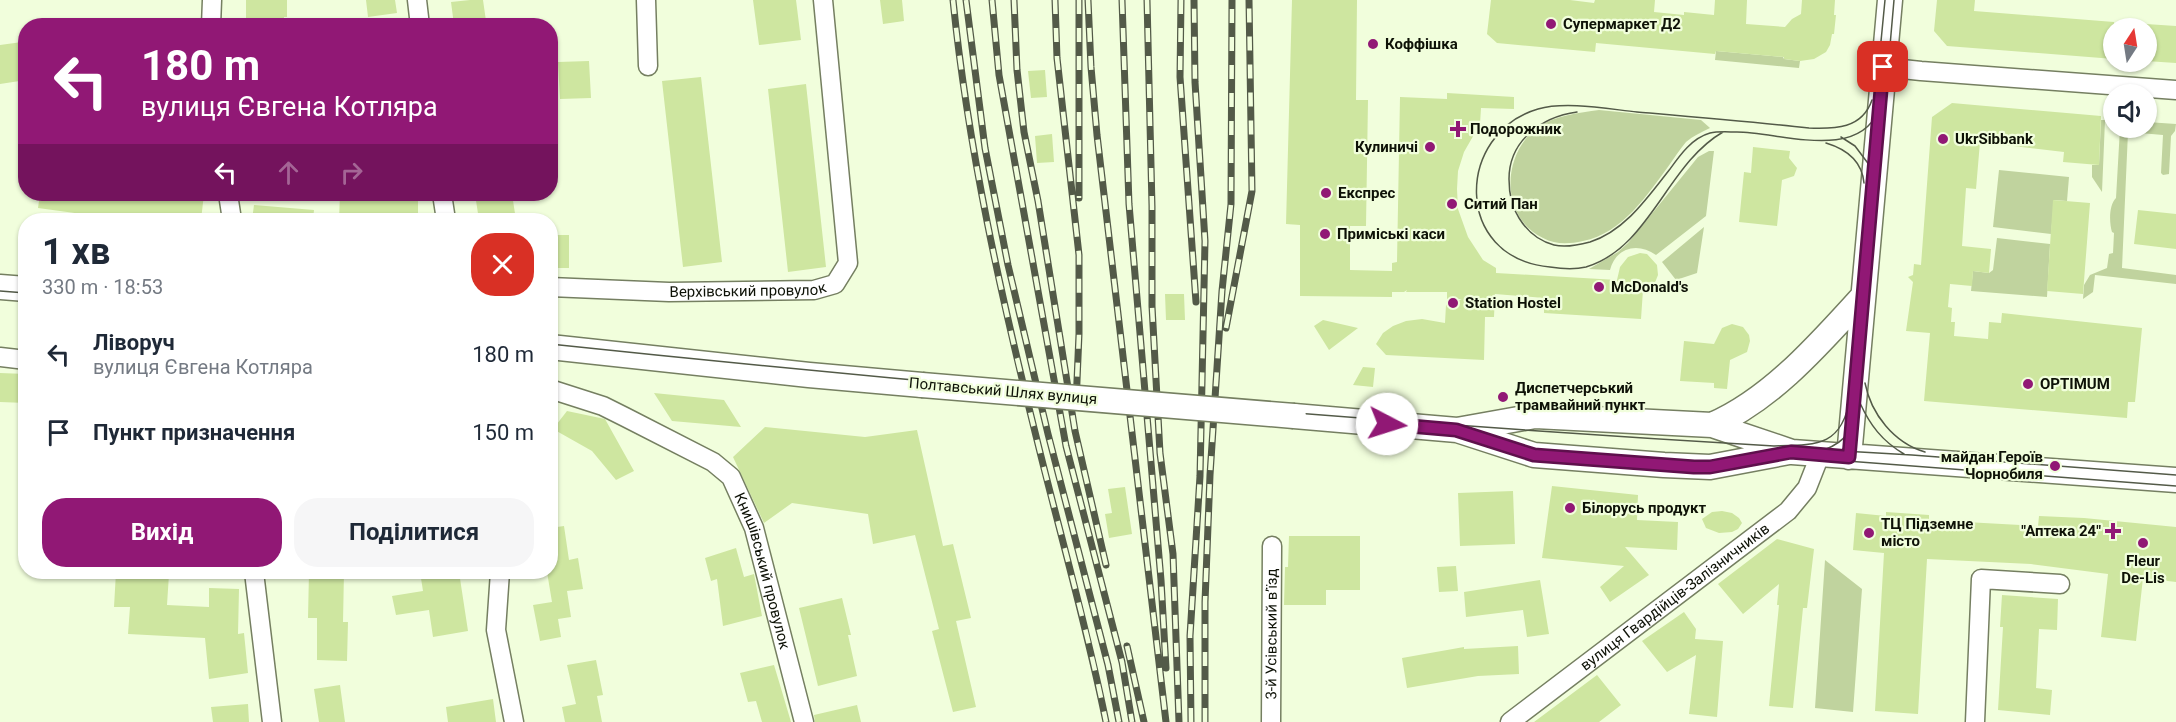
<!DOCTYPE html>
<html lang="uk">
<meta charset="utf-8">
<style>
body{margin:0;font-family:Roboto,sans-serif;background:#f6f6f7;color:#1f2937;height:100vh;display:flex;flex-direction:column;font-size:22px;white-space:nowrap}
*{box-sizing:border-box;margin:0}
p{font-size:20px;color:#747a83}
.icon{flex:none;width:33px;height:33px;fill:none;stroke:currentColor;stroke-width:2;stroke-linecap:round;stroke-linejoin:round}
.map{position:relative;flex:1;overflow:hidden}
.panel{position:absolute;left:18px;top:213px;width:540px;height:366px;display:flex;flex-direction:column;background:#fff;border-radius:24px;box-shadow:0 2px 4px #0004}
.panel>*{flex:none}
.hud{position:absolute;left:18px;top:18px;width:540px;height:183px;border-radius:24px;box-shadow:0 2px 4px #0004;background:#911875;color:#fff;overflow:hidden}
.needle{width:39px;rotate:12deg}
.buttons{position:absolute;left:2103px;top:18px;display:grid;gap:12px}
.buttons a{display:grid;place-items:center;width:54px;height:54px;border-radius:50%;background:#fff;box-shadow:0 2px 4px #0004;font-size:30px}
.pin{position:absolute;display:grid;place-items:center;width:51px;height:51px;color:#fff;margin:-26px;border-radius:12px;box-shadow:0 3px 9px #0006}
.me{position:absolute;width:66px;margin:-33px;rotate:95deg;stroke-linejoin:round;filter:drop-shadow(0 0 4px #0008)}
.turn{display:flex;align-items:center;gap:21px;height:126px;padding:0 24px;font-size:27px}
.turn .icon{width:78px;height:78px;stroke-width:2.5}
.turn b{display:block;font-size:42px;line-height:51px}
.lanes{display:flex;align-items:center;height:57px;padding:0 24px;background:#0003;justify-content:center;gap:30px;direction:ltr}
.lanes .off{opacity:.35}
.round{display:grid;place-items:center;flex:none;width:63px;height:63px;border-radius:24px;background:#f6f6f7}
.head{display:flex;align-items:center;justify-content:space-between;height:102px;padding:0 24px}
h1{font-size:36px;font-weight:700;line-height:45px}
.action{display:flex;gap:12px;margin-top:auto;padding:12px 24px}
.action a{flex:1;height:69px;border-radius:24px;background:#911875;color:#fff;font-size:24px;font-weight:700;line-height:69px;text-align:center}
.action a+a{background:#f6f6f7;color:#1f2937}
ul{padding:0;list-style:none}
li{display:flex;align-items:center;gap:18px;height:78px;padding:0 24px}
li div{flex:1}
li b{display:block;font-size:22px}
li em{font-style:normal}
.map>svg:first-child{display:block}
</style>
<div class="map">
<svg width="2176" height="722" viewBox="0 0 2176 722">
<rect width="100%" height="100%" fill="#f1fedc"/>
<path fill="#c0d39e" d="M 1716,51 L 1783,57 L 1784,59 L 1800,61 L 1799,68 L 1715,60 Z
M 1599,110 L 1701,120 L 1710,128 C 1702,132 1693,136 1686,142 C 1680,149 1675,157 1670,164 C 1647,195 1623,233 1583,241 C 1569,244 1556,245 1543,238 C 1499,217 1502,153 1538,127 C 1556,115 1579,113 1599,110 Z
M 2101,120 L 2105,120 L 2102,192 L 2092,177 L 2092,165 L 2099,165 Z
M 2147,122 L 2176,124 L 2175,131 L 2171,136 L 2169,174 L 2163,175 L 2161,173 L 2163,135 L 2128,132 L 2122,268 L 2176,275 L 2176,284 L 2095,275 L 2093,292 L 2083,299 L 2084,285 L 2090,275 L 2107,268 L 2109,254 L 2113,253 L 2114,233 L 2112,232 C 2109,222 2109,205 2116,198 L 2120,128 L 2146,128 Z
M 1709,151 L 1714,151 L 1706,216 L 1656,255 C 1638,242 1616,247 1610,270 L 1589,269 L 1618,252 L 1628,243 L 1698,157 Z
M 1999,170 L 2069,177 L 2067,201 L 2054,200 L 2051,234 L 1993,227 Z
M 1704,227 L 1697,273 L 1676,280 L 1662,262 Z
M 1997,238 L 2050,244 L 2047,297 L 1971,291 L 1973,271 L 1989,273 L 1993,270 Z
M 1825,560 L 1862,589 L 1853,712 L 1815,708 Z"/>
<path fill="#cee6a0" d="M 246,0 L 287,0 L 287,17 L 284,17 L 284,26 L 246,26 Z
M 366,0 L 395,0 L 397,13 L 368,17 Z
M 470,0 L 483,0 L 486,21 L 454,25 L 451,2 Z
M 753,0 L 796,0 L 801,40 L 759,45 Z
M 880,0 L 902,0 L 904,21 L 883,24 Z
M 1292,0 L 1357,0 L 1356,100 L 1368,100 L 1366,226 L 1350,226 L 1350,270 L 1392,271 L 1392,263 L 1397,262 L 1400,97 L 1447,99 L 1447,93 L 1514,97 L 1514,109 L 1481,108 L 1480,124 L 1464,152 L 1458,171 L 1457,189 L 1458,209 L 1468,237 L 1483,260 L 1496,268 L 1496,273 L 1617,280 L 1620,267 L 1628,257 L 1640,253 L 1647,254 L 1657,265 L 1658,275 L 1654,285 L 1643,290 L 1641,319 L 1544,313 L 1544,298 L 1495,294 L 1494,317 L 1485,317 L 1484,360 L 1386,355 L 1376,344 L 1383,333 L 1393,326 L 1406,321 L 1422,319 L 1445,323 L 1446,305 L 1462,299 L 1447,299 L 1447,292 L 1406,292 L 1407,290 L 1404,292 L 1392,292 L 1392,297 L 1300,296 L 1300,225 L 1286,224 Z
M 1491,0 L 1570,0 L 1594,3 L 1595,0 L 1655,0 L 1654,12 L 1684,15 L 1684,12 L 1714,15 L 1715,0 L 1747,0 L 1746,24 L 1785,27 L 1792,19 L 1801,14 L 1802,0 L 1835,0 L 1834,15 L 1836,15 L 1834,34 L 1832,34 L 1830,45 L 1826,52 L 1814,59 L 1800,61 L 1784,59 L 1784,57 L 1716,51 L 1715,54 L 1596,43 L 1595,52 L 1497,43 L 1487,34 Z
M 1937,0 L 1975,0 L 1974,11 L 2114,22 L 2114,59 L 1947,46 L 1934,31 Z
M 2146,24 L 2176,26 L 2176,63 L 2146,61 Z
M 22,42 L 26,80 L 0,84 L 0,45 Z
M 589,61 L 591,98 L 560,99 L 558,62 Z
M 1045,70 L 1047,97 L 1031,98 L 1028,71 Z
M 701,77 L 722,262 L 683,267 L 662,81 Z
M 806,84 L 826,267 L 788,272 L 768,89 Z
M 1952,103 L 2101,116 L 2099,165 L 2063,162 L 2064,152 L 1980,142 L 1976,189 L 1966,188 L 1962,246 L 1991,249 L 1989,273 L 1973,271 L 1972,286 L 1950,284 L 1948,307 L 1952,308 L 1951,322 L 1955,322 L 1954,336 L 1988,339 L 1989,322 L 2001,323 L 2002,313 L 2142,328 L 2135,402 L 2128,402 L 2127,418 L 1924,401 L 1930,333 L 1906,331 L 1913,282 L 1908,277 L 1913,275 L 1914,264 L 1921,265 L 1932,117 Z
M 1052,134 L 1054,162 L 1037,163 L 1035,136 Z
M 1753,147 L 1790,151 L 1789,158 L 1797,168 L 1794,176 L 1782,180 L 1777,226 L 1739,222 L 1744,172 L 1751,173 Z
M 40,194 L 204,194 L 201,220 L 145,215 L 144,220 L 126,220 L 38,208 Z
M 340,194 L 387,199 L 386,194 L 418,194 L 418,220 L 339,220 Z
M 475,194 L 512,194 L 516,220 L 479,220 Z
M 2053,200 L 2090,203 L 2083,294 L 2047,291 Z
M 254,205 L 314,210 L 313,220 L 252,220 Z
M 2138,210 L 2176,214 L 2176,249 L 2134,244 Z
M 550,235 L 569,235 L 569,268 L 550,268 Z
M 1165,294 L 1184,294 L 1185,320 L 1166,320 Z
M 1323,320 L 1358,328 L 1329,350 L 1314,326 Z
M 1732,324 L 1743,327 L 1749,335 L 1750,341 L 1747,352 L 1730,360 L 1727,389 L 1714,388 L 1714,383 L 1680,381 L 1684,341 L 1714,344 L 1722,328 Z
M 1363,367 L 1375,368 L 1373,387 L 1353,385 Z
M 0,373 L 26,374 L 26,403 L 0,402 Z
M 654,393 L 724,400 L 741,427 L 672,421 Z
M 567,411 L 605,419 L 634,471 L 616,480 L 592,451 L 553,429 Z
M 765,427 L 865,437 L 917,430 L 943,546 L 953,544 L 971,618 L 956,621 L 976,707 L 953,712 L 932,631 L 939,629 L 915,535 L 873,544 L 868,514 L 792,503 L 764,523 L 733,457 Z
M 1552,486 L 1638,495 L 1637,520 L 1678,522 L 1677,550 L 1625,547 L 1649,575 L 1610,602 L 1600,587 L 1624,566 L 1542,558 Z
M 1125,487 L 1132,534 L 1109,538 L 1105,514 L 1112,513 L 1108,489 Z
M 1513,491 L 1515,544 L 1460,546 L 1458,493 Z
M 1722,511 L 1732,513 L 1739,518 L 1742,523 L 1738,529 L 1732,532 L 1719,533 L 1706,528 L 1702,519 L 1712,512 Z
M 1886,512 L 1929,515 L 1929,520 L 2038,526 L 2039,516 L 2084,518 L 2176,527 L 2176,582 L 2143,578 L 2136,641 L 2101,637 L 2108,574 L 2031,564 L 1927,559 L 1918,714 L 1875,711 L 1884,553 L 1853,550 L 1856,513 L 1886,516 Z
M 564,526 L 569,560 L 578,558 L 583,589 L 567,591 L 571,617 L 558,619 L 561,637 L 540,641 L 533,605 L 552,602 L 547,572 L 550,572 L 550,528 Z
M 1289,536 L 1360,536 L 1360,590 L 1326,590 L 1326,605 L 1284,605 L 1285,567 L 1288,567 Z
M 1777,539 L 1814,549 L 1807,608 L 1803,608 L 1793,708 L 1769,706 L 1779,605 L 1777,605 L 1779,584 L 1743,614 L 1718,584 Z
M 736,548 L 744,577 L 754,574 L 762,616 L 723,626 L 717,579 L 711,581 L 705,558 Z
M 1456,566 L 1458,591 L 1439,592 L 1437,567 Z
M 116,572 L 169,574 L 167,605 L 209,607 L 209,588 L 239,589 L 238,634 L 244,633 L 248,673 L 209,679 L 205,638 L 128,634 L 130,607 L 114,607 Z
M 309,572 L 344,572 L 343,622 L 348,622 L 347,661 L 317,660 L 317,618 L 308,618 Z
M 420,572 L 459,572 L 468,631 L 433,637 L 429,610 L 396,615 L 392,596 L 423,591 Z
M 1540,580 L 1549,634 L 1527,637 L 1523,610 L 1466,617 L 1464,592 Z
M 2002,595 L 2058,599 L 2057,630 L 2039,629 L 2036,688 L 2052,690 L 2050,715 L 1998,710 L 2003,627 L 2000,627 Z
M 842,598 L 851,635 L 848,635 L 857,676 L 818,686 L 799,608 Z
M 1684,612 L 1696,629 L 1695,639 L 1723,641 L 1717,717 L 1689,714 L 1696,655 L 1667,672 L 1642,641 Z
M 1518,646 L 1519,674 L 1478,676 L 1407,688 L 1402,658 L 1464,647 L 1464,649 Z
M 596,660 L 603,695 L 597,696 L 602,722 L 565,722 L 562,707 L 576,704 L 567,665 Z
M 774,665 L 783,695 L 791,722 L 762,722 L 756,701 L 748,702 L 740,673 Z
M 1597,675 L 1621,705 L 1599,722 L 1534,722 Z
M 340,685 L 345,722 L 319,722 L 314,689 Z
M 493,699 L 496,722 L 448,722 L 446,707 Z
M 248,704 L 249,722 L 213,722 L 211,707 Z
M 857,705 L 861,722 L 815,722 L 814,715 Z"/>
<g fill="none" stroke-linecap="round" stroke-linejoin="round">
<g stroke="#757f61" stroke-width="21">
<g id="minor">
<path d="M 417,0 L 420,26"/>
<path d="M 646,0 L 648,66"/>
<path d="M 211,26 L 212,0"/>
<path d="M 1883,67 L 1921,71 L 2176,90"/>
<path d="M 228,194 L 232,220"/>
<path d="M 442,194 L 446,220"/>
<path id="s1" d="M 550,287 L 669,292 L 814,290 L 835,284 L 848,263 L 823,0"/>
<path d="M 0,357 L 26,360"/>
<path id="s2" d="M 550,389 L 603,406 L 625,417 L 713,462 L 731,477 L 754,528 L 804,722"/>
<path d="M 254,572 L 272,722"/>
<path d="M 500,572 L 496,630 L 514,722"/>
<path id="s3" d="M 1271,722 L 1272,546"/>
<path id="s4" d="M 1510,722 L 1788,511 L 1807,488 L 1820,455"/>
<path d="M 1975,722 L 1981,579 L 2060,584"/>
</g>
</g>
<g stroke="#757f61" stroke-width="27">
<path id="major" d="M 0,287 L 26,289
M 550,347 L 809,375 L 922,385
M 1294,416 L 1457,430 L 1534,455 L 1664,465 L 1710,467 L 1789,452
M 1712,425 C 1772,399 1820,343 1863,296
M 1457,430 L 1535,416 L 1712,425 L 1792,452 L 2176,480
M 1849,457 L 1890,0"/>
</g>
<use href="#minor" stroke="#fff" stroke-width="18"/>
<use href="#major" stroke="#fff" stroke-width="24"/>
<path stroke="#535a48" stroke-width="1.5" d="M 1887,80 L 1894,0
M 1577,112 C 1541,117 1509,141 1509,179 C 1509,194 1511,206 1519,218 C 1527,231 1539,241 1554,245 C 1566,248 1579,245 1590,242 C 1625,231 1648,197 1670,169 C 1680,155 1692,138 1710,133 C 1718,131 1729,132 1737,132 C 1780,132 1857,162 1879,110 C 1884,99 1885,86 1887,74
M 1723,132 C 1667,164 1650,248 1586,267 C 1574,270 1562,269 1550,267 C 1452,258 1456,133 1538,109 C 1566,101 1608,109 1637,112 C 1694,117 1752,122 1809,128 C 1835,129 1862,129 1872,100
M 1841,137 L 1855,146 L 1870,166
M 1826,143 C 1846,149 1862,161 1864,183
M 0,291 L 26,293
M 550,344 C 958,387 1366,422 1774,446 C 1816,445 1842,447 1850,398 L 1866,196 L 1885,0
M 1865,383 C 1871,414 1894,443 1925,452
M 1860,403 C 1870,425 1882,441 1904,454
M 1826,450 L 1912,455 L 2176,475
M 1815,453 C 1842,445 1849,436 1859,411 L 1884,107
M 1754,454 L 2176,486"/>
<g stroke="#535a48" stroke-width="7">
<path id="rail" d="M 953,0 C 968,149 1001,296 1037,440 C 1060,534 1087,627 1106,722
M 966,0 L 985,148 L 1008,265 L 1048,434 L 1108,665 L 1119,722
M 992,0 L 999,75 L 1066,446 L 1122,662 L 1132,722
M 1014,0 L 1017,70 L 1024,132 L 1038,201 L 1075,431 L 1106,565
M 1055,0 L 1057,58 L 1079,255 L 1079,334 L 1076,404
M 1079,0 L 1079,198
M 1088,0 L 1091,67 L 1097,135 L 1166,722
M 1122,0 L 1129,204 L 1161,580 L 1166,668
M 1147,0 L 1152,206 L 1152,306 L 1160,453 L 1173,554 L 1179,722
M 1181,0 L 1180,77 L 1196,302
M 1226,328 L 1252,191 L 1249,0
M 1127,646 L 1144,722
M 1191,722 L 1190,636 L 1200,476 L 1205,241 L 1195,82 L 1194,0
M 1205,722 L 1205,602 L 1210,475 L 1222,291 L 1231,204 L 1232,0"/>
</g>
<use href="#rail" stroke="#f1fedc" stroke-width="4.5" stroke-dasharray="14" stroke-linecap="butt"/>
<g stroke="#757f61" stroke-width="27" stroke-linecap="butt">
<path id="major-bridge" d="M 922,385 L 1294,416"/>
</g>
<use href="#major-bridge" stroke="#fff" stroke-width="24"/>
</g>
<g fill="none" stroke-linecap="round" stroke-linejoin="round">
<g stroke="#5e104c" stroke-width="15">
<path id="route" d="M 1387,424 L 1456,430 L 1534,455 L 1694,467 L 1710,467 L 1791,452 L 1849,457 L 1883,67"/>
</g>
<use href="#route" stroke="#911875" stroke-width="10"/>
</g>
<g fill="#911875" stroke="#f1fedc" stroke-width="2">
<circle cx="1551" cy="24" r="6"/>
<circle cx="1373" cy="44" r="6"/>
<path d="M1455 120h6v6h6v6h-6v6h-6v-6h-6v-6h6z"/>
<circle cx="1943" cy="139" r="6"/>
<circle cx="1430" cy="147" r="6"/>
<circle cx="1326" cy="193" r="6"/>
<circle cx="1452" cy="204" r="6"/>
<circle cx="1325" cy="234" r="6"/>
<circle cx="1599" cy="287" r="6"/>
<circle cx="1453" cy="303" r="6"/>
<circle cx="2028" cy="384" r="6"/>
<circle cx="1503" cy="397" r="6"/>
<circle cx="2055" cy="466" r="6"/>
<circle cx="1570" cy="508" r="6"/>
<path d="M2110 522h6v6h6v6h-6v6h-6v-6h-6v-6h6z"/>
<circle cx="1869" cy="533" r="6"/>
<circle cx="2143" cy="543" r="6"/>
</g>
<g text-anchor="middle" stroke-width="4.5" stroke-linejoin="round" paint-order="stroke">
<g font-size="15" font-weight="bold" fill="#0e1207" stroke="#f1fedc" text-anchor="start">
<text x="1563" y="29">Супермаркет Д2</text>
<text x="1385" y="49">Коффішка</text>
<text x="1470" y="134">Подорожник</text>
<text x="1955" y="144">UkrSibbank</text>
<text x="1418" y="152" text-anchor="end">Кулиничі</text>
<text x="1338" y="198">Експрес</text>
<text x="1464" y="209">Ситий Пан</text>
<text x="1337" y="239">Приміські каси</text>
<text x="1611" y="292">McDonald's</text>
<text x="1465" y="308">Station Hostel</text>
<text x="2040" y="389">OPTIMUM</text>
<text x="1515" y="393">Диспетчерський<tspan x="1515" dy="17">трамвайний пункт</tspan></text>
<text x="2043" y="462" text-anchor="end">майдан Героїв<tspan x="2043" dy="17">Чорнобиля</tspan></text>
<text x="1582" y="513">Білорусь продукт</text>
<text x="1881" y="529">ТЦ Підземне<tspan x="1881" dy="17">місто</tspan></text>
<text x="2101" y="536" text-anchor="end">"Аптека 24"</text>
<text x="2143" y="566" text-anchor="middle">Fleur<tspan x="2143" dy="17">De-Lis</tspan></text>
</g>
<g font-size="15" fill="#0e1207" stroke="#f1fedc">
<text dy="5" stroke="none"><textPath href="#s1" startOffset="198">Верхівський провулок</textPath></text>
<text transform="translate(1003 391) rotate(5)" y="5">Полтавський Шлях вулиця</text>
<text dy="5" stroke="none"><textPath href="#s2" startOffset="302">Книшівський провулок</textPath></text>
<text dy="5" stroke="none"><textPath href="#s4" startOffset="207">вулиця Гвардійців-Залізничників</textPath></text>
<text dy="5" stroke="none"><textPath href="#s3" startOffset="88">3-й Усівський в’їзд</textPath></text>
</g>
</g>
</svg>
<div class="buttons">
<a><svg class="needle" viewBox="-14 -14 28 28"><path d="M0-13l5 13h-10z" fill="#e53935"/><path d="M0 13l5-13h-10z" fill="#747a83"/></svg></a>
<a><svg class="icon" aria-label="sound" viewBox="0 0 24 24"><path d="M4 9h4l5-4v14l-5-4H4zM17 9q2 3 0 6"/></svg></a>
</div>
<div class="pin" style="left:1883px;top:67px;background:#d93025"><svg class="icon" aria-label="arrive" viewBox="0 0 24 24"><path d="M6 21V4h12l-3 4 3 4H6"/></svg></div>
<svg class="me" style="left:1387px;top:424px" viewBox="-20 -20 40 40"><circle r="19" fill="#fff"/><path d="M0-13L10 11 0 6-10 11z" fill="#911875"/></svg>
<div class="hud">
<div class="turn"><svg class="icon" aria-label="left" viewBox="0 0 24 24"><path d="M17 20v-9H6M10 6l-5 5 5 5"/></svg><div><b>180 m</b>вулиця Євгена Котляра</div></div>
<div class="lanes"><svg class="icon" aria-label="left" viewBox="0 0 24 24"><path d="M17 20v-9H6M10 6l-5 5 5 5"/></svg><svg class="icon off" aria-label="ahead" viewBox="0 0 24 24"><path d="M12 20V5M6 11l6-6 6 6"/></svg><svg class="icon off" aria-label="right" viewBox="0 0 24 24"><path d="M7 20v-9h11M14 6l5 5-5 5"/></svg></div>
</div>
<section class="panel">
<div class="head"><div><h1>1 хв</h1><p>330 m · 18:53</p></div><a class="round" style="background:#d93025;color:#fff"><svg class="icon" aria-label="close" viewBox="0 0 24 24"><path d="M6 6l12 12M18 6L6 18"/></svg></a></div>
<ul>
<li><svg class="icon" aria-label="left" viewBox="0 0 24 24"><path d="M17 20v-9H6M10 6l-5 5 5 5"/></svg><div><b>Ліворуч</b><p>вулиця Євгена Котляра</p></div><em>180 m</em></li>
<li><svg class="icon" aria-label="arrive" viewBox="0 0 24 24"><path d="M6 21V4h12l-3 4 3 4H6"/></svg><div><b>Пункт призначення</b></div><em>150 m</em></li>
</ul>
<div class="action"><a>Вихід</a><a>Поділитися</a></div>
</section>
</div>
